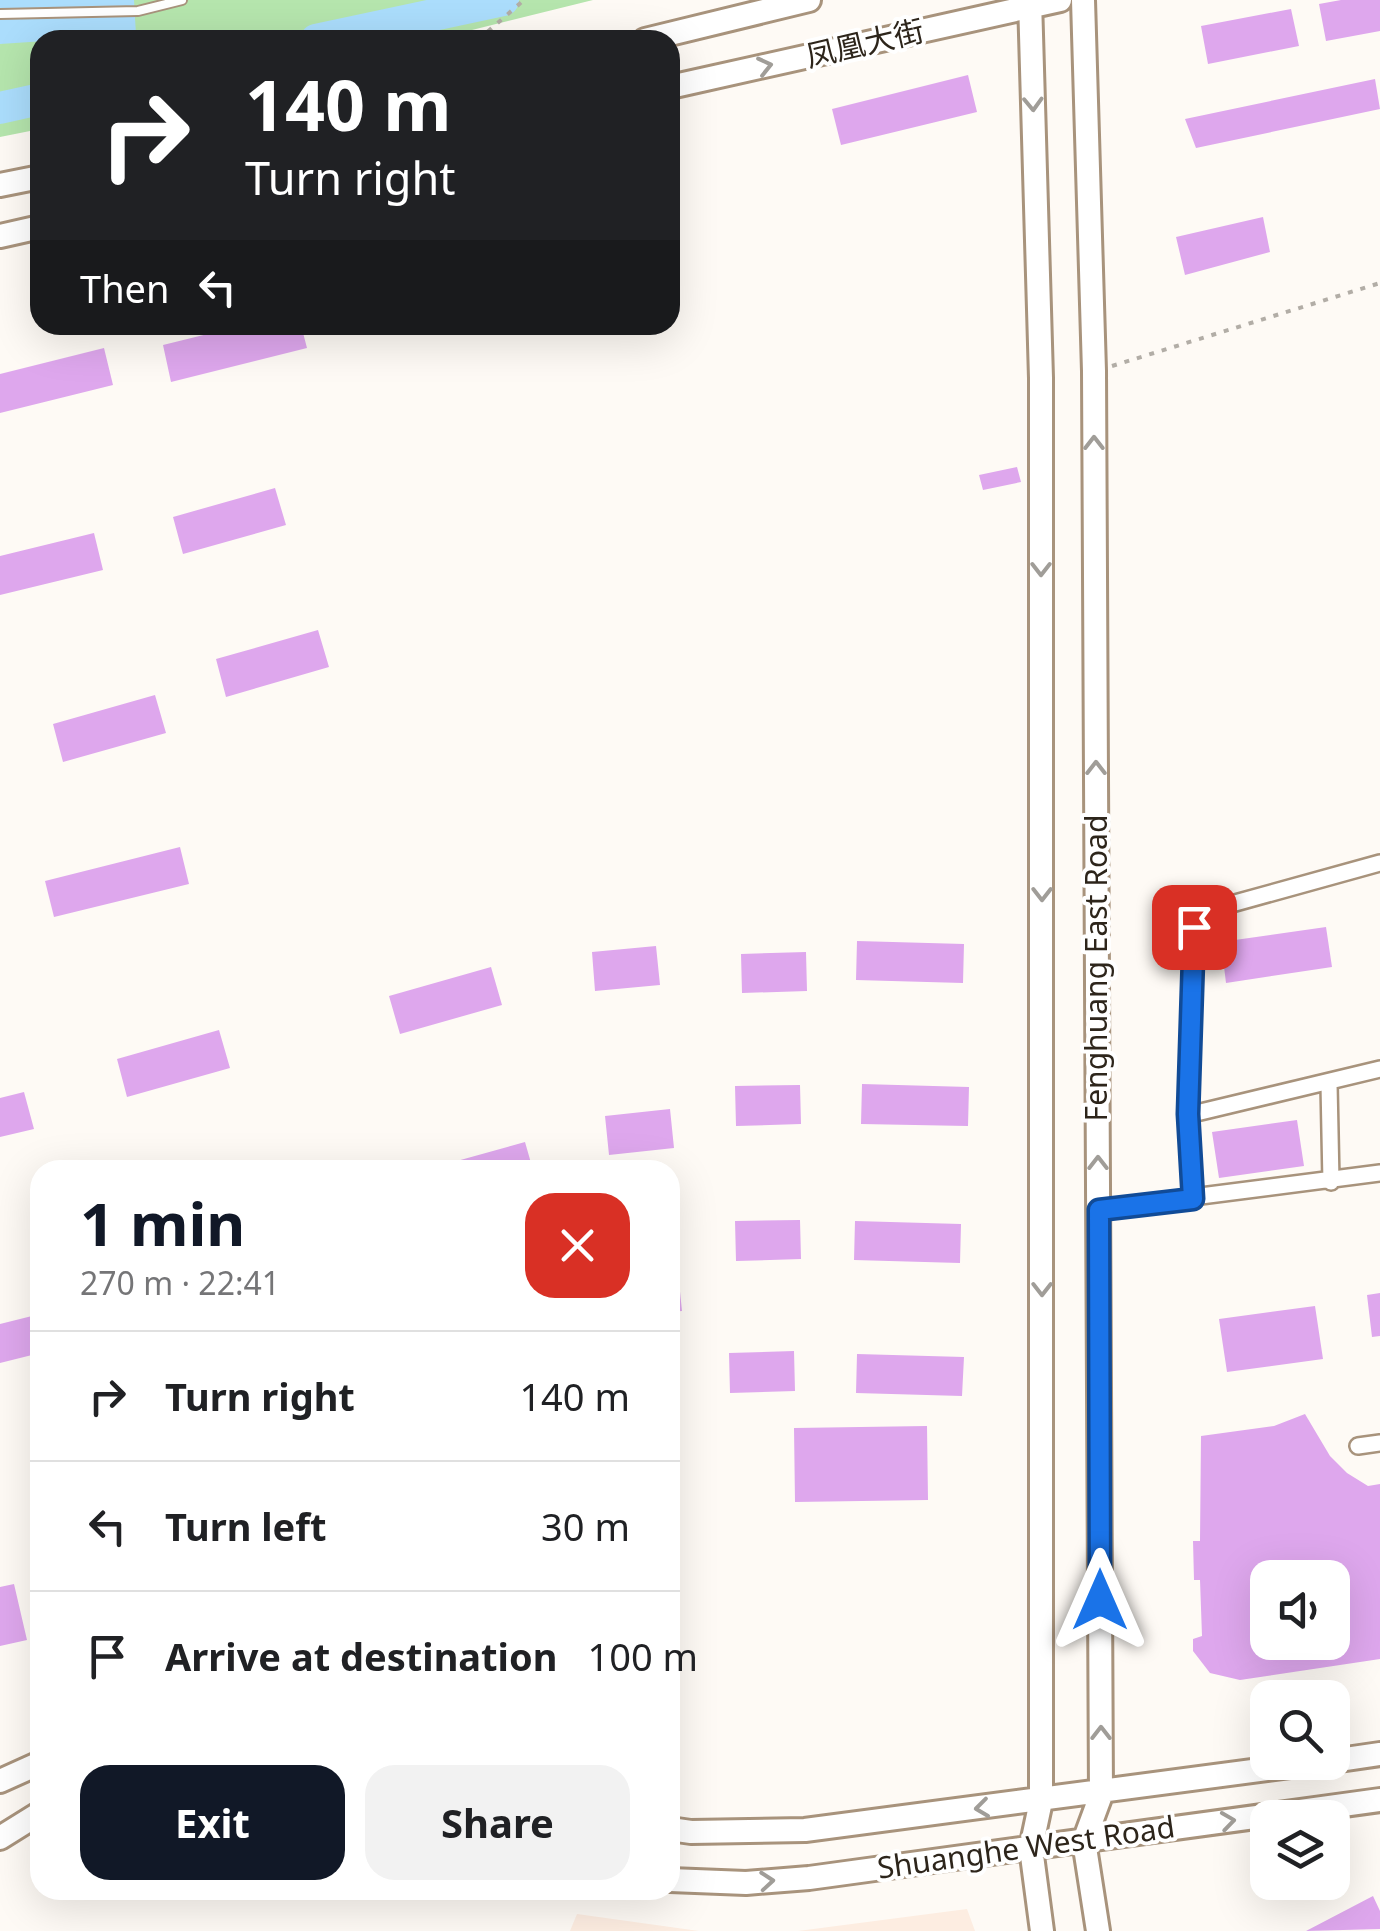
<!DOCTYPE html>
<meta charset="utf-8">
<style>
body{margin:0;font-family:"Noto Sans","Noto Sans SC",sans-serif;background:#f2f2f2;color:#202124;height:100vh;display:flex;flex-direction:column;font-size:38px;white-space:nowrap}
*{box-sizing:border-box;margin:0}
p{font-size:32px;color:#757577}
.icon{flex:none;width:55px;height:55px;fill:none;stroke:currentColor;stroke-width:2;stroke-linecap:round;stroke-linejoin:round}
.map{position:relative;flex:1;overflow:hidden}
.sheet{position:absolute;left:30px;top:1160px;width:650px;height:740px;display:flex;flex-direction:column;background:#fff;border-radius:30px;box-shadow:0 10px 40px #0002}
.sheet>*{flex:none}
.banner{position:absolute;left:30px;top:30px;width:650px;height:305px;border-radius:30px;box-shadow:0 10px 40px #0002;background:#202124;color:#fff;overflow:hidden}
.fabs{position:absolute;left:1250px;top:1560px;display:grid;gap:20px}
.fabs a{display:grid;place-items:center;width:100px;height:100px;border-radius:20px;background:#fff;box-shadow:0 10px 40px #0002;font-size:50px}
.pin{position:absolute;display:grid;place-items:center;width:85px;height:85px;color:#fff;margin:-42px;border-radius:20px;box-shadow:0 5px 15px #0006}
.me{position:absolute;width:110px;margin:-55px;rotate:0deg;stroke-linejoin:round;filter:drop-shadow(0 0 8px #0008)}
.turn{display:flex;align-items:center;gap:35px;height:210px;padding:0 50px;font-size:45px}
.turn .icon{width:130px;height:130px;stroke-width:2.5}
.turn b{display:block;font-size:70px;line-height:85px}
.then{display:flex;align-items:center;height:95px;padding:0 50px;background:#0003;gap:20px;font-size:38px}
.round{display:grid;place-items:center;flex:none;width:105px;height:105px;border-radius:30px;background:#f2f2f2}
.headline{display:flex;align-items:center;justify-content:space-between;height:170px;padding:0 50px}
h1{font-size:60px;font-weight:700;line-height:75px;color:#111827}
.cta{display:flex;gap:20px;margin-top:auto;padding:20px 50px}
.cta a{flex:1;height:115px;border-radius:30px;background:#111827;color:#fff;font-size:40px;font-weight:700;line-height:115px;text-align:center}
.cta a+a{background:#f2f2f2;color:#202124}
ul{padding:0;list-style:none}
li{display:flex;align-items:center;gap:30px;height:130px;padding:0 50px;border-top:2px solid #e0e0e0}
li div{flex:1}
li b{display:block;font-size:38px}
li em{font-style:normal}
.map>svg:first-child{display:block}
</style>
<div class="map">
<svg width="1380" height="1931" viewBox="0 0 1380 1931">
<rect width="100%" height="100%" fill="#fefaf5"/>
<path fill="#fdede1" d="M 967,1909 L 975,1931 L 798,1931 Z
M 577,1914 L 699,1931 L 570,1931 Z"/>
<path fill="#b5e5ad" d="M 0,0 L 593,0 L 432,40 L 40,40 L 40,129 L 0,137 Z"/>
<path fill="#abddfc" d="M 0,0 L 134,0 L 136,35 L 0,44 Z"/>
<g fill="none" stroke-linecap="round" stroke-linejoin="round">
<path stroke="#abddfc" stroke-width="32" d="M 316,40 L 503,0
M 0,108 L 40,99"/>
</g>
<path fill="#dea7ed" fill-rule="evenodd" d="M 1341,0 L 1380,0 L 1380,31 L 1326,41 L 1319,4 Z
M 1291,9 L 1299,46 L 1208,64 L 1201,26 Z
M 968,75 L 977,112 L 841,145 L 832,109 Z
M 1375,79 L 1380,109 L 1196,148 L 1185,119 Z
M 1263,217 L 1270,252 L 1185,275 L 1176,237 Z
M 244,325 L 301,325 L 307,348 L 171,382 L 163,345 Z
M 104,348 L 113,385 L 0,413 L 0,374 Z
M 1017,467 L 1021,482 L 983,490 L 979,475 Z
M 275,488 L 286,525 L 183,554 L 173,517 Z
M 94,533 L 103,570 L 0,595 L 0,556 Z
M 318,630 L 329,667 L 226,697 L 216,659 Z
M 155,695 L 166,733 L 63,762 L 53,724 Z
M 180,847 L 189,884 L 54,917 L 45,881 Z
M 1326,927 L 1332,967 L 1226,983 L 1221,942 Z
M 857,941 L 964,944 L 963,983 L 856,980 Z
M 656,946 L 660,985 L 595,991 L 592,952 Z
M 806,952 L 807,991 L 742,993 L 741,954 Z
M 491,967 L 502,1005 L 400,1034 L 389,996 Z
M 219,1030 L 230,1068 L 127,1097 L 117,1059 Z
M 862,1084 L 969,1087 L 968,1126 L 861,1124 Z
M 800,1085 L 801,1124 L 736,1126 L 735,1086 Z
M 24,1092 L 34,1129 L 0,1137 L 0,1098 Z
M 670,1109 L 674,1148 L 609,1155 L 605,1116 Z
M 1297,1120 L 1304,1166 L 1219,1178 L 1212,1132 Z
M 525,1142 L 533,1170 L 428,1170 L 428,1169 Z
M 800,1220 L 801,1259 L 736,1261 L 735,1221 Z
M 855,1221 L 961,1224 L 960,1263 L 854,1260 Z
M 678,1272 L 682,1311 L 670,1312 L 670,1273 Z
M 1380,1293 L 1380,1336 L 1372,1337 L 1367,1295 Z
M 1315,1306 L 1323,1359 L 1227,1372 L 1219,1319 Z
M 40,1314 L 40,1353 L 0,1363 L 0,1324 Z
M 794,1351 L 795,1391 L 730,1393 L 729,1353 Z
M 857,1354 L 964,1357 L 962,1396 L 856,1393 Z
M 1305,1414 L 1330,1456 L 1347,1473 L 1368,1486 L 1380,1484 L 1380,1659 L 1240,1680 L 1210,1673 L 1193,1651 L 1193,1639 L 1202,1636 L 1200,1580 L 1194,1580 L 1193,1541 L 1200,1541 L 1201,1436 L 1274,1426 ZM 1268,1578 L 1332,1578 L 1332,1642 L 1268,1642 Z
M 927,1426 L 928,1500 L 795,1502 L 794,1428 Z
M 14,1584 L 27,1640 L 0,1646 L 0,1587 Z
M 1373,1896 L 1380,1911 L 1380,1929 L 1306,1931 Z"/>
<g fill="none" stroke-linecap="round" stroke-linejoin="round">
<g stroke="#a8937c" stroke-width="12">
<path id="lane" d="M 0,14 L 138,11 L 182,0"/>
</g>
<g stroke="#a8937c" stroke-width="20">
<path id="street" d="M 1329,1084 L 1331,1182
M 1188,1115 L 1380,1069
M 1193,1199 L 1188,1115 L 1194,927 L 1217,908 L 1380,863
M 1099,1209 L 1380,1173
M 1358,1446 L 1380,1443"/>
</g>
<g stroke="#a8937c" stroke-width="28">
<path id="secondary" d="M 1030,0 L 1041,378 L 1041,1801 L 1031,1848 L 1042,1931
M 1083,0 L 1094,371 L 1101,1795 L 1084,1841 L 1098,1931
M 645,40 L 809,0
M 670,87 L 1060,0
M 0,185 L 40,177
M 0,236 L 40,227
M 1332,1761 L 1380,1754
M 0,1781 L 40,1763
M 670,1829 L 691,1832 L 805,1830 L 1321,1762
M 0,1838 L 40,1813
M 670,1880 L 746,1883 L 809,1878 L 1380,1800"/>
</g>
<path stroke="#b2ada6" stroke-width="4" stroke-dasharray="5 8" stroke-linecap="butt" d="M 478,40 L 524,0
M 1112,366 L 1380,283"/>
<use href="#lane" stroke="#fff" stroke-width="8"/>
<use href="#street" stroke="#fff" stroke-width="15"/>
<use href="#secondary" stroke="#fff" stroke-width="22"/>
</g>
<defs><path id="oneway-chevron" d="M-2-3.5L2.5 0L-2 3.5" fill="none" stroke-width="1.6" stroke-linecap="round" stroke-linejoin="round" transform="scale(2.5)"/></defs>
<g stroke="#a09d98">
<use href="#oneway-chevron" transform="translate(765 66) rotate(-13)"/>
<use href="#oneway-chevron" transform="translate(1033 104) rotate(88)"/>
<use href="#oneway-chevron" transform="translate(1094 443) rotate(-90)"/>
<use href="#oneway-chevron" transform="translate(1041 569) rotate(90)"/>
<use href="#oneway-chevron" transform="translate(1096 768) rotate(-90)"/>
<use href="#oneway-chevron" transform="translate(1042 894) rotate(90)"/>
<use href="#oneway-chevron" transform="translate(1098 1163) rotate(-90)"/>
<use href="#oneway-chevron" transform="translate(1042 1289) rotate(90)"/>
<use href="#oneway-chevron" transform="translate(1101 1733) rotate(-90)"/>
<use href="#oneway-chevron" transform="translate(982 1808) rotate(173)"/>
<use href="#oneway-chevron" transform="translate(1228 1821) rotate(-8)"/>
<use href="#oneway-chevron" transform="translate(767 1881) rotate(-5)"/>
</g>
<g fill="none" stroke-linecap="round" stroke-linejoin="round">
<g stroke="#114b97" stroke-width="25">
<path id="route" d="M 1100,1600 L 1099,1210 L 1193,1199 L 1188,1114 L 1194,927"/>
</g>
<use href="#route" stroke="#1a73e8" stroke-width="18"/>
</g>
<g text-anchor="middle" stroke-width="8" stroke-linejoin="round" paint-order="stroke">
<g font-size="30" fill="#2d251b" stroke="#fff">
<text transform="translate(865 44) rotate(-13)" y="10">凤凰大街</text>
<text transform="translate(1097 968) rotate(-90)" y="10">Fenghuang East Road</text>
<text transform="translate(1026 1848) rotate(-8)" y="10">Shuanghe West Road</text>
</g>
</g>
</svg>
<div class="fabs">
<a><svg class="icon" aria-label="sound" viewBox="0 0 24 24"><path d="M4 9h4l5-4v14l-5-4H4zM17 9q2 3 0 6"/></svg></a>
<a><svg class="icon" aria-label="search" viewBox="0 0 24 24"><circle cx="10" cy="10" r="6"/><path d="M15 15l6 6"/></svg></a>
<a><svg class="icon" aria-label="layers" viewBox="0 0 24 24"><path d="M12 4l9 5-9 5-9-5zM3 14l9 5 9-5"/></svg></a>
</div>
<div class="pin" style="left:1194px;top:927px;background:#d93025"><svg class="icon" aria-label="arrive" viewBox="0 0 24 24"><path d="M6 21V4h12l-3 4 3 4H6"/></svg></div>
<svg class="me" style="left:1100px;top:1600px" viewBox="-20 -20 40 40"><path d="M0-17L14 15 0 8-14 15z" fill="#1a73e8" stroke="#fff" stroke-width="4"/></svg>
<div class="banner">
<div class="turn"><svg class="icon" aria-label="right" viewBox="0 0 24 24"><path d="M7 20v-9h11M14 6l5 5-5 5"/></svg><div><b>140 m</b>Turn right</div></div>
<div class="then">Then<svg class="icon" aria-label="left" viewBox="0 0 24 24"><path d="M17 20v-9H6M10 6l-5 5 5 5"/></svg></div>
</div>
<section class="sheet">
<div class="headline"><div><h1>1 min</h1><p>270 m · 22:41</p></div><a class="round" style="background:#d93025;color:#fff"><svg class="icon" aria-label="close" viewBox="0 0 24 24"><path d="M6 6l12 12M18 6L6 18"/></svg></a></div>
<ul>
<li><svg class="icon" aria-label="right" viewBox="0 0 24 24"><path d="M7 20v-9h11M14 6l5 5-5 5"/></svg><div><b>Turn right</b></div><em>140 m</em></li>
<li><svg class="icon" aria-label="left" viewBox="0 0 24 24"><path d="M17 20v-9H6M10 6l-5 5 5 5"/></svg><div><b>Turn left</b></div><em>30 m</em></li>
<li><svg class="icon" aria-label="arrive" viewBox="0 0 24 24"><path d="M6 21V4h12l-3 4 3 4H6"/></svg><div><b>Arrive at destination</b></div><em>100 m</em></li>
</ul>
<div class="cta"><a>Exit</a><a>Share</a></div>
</section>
</div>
